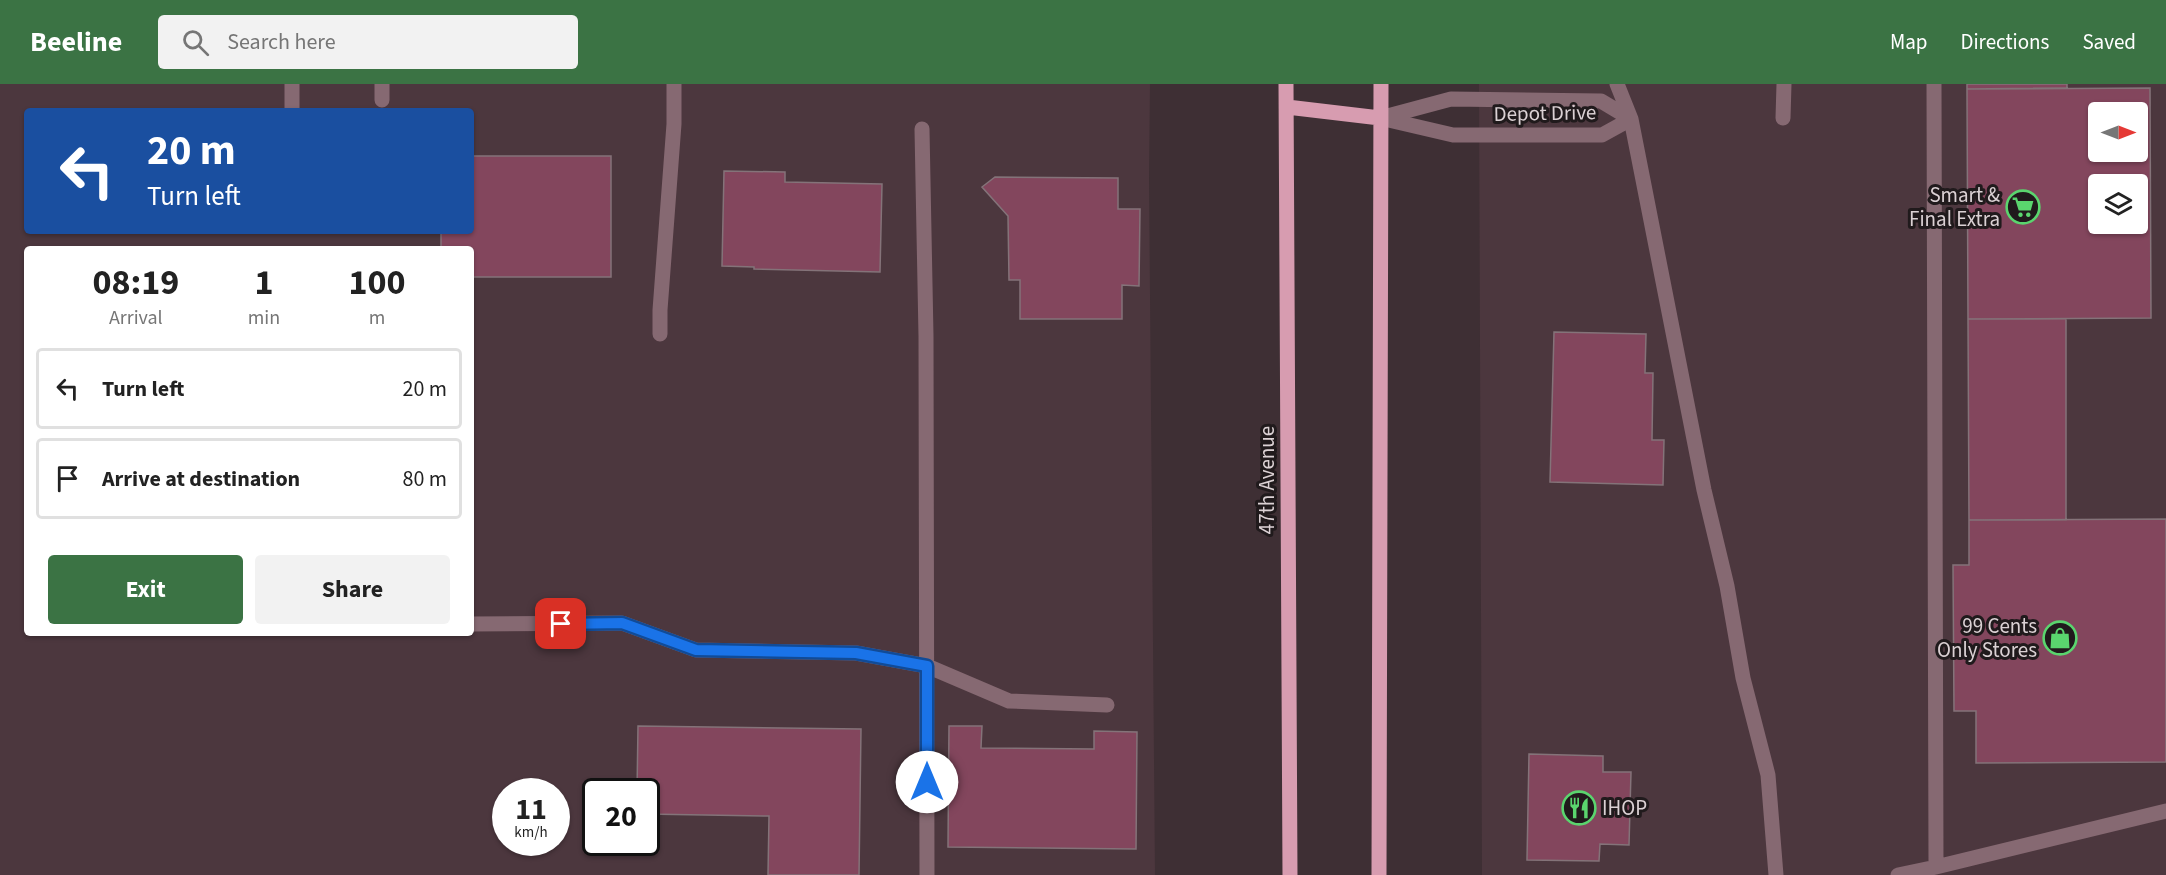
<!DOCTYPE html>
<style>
body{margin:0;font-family:"Source Sans 3",sans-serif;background:#f2f2f2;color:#222;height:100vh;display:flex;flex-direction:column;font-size:22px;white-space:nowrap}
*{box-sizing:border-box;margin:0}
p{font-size:20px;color:#767676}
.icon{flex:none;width:33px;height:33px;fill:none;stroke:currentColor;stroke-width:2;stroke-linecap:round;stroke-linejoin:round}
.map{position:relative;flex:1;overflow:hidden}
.sheet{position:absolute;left:24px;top:162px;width:450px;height:390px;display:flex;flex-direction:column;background:#fff;border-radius:6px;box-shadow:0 2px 4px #0004}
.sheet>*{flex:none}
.hud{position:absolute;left:24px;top:24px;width:450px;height:126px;border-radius:6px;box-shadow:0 2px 4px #0004;background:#1a4fa0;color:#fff;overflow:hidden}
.needle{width:39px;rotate:90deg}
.fabs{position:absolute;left:2088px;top:18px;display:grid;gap:12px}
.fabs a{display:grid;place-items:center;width:60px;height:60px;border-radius:6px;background:#fff;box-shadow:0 2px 4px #0004;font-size:30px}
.speed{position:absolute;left:492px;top:694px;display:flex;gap:12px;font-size:30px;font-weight:700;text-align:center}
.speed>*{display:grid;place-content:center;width:78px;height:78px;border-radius:50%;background:#fff;box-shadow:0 2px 4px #0004;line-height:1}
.speed small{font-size:15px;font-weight:400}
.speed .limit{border:3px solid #111;border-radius:9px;background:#fff;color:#111}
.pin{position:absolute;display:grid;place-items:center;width:51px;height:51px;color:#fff;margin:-26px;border-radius:12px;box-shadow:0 3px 9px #0006}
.me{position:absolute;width:66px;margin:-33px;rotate:0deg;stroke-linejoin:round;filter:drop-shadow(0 0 4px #0008)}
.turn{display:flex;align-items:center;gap:21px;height:126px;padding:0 24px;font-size:27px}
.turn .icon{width:78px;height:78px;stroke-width:2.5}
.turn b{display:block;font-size:42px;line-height:51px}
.eta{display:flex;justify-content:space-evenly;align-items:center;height:102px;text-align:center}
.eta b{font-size:36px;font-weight:700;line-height:42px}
.cta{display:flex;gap:12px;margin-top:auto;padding:12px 24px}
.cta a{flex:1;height:69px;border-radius:6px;background:#3b7344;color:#fff;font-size:24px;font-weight:700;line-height:69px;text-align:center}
.cta a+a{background:#f2f2f2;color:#222}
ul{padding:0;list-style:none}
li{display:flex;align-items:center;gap:18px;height:81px;margin:0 12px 9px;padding:0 12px;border:3px solid #e0e0e0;border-radius:6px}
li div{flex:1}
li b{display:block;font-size:22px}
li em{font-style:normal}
header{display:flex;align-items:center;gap:36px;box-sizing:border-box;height:84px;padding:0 30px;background:#3b7344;color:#fff}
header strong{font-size:28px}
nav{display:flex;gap:33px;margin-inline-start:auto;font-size:21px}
.search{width:420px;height:54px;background:#f2f2f2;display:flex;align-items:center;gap:15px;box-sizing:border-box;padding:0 21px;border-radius:6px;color:#767676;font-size:22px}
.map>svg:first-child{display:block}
</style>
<header>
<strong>Beeline</strong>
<div class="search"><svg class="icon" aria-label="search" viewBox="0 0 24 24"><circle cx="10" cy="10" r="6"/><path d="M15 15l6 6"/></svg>Search here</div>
<nav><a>Map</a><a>Directions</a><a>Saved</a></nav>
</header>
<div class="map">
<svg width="2166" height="791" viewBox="0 0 2166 791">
<rect width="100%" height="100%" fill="#3e2f34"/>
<path fill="#4c373e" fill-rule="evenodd" d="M 0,0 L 1150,0 L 1149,94 L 1155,791 L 0,791 ZM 27,27 L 471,27 L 471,147 L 27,147 ZM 27,165 L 471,165 L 471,549 L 27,549 ZM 506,708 L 556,708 L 556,759 L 506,759 ZM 596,708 L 646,708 L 646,759 L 596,759 Z
M 1479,0 L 2166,0 L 2166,791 L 1482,791 ZM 2098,28 L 2138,28 L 2138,68 L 2098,68 ZM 2098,100 L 2138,100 L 2138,140 L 2098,140 Z"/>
<path fill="#83465d" stroke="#847379" stroke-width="1.5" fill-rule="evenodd" d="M 1967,0 L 2067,0 L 2067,4 L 1967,5 Z
M 2150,4 L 2151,234 L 1968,235 L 1967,5 ZM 2098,28 L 2138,28 L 2138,68 L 2098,68 ZM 2098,100 L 2138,100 L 2138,140 L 2098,140 Z
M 471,72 L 611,72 L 611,193 L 471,193 L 471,165 L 441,165 L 441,147 L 471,147 Z
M 724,87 L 785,88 L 785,98 L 882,100 L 880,188 L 754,185 L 754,183 L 722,182 Z
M 995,93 L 1118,94 L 1118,125 L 1140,125 L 1139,202 L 1122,201 L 1122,235 L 1020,235 L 1020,196 L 1009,196 L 1008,132 L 982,103 Z
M 1968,235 L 2066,235 L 2066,436 L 1969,436 Z
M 1554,248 L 1646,250 L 1645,289 L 1653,289 L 1652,356 L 1664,356 L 1663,401 L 1550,398 Z
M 2166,435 L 2166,678 L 1976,679 L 1976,627 L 1954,627 L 1953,481 L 1969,481 L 1969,436 Z
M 638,642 L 861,645 L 859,791 L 768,791 L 769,732 L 646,730 L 646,708 L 637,708 Z
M 949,642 L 982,642 L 981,664 L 1094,665 L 1094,647 L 1137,648 L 1136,765 L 948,763 Z
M 1529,670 L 1603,672 L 1603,688 L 1631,688 L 1629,761 L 1600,760 L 1599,777 L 1527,776 Z"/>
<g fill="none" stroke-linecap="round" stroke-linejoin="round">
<path stroke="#866972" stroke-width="15" d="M 292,0 L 292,27
M 382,0 L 382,16
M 1617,0 L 1631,35 L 1704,406 L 1727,502 L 1743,594 L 1768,691 L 1776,791
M 1934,0 L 1936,783 L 2166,727
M 1451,15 L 1601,17 L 1631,35 L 1602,51 L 1453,51 L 1380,34 Z
M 1783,34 L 1784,0
M 922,45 L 926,252 L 927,791
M 660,250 L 660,226 L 674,40 L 674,0
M 471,540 L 622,539 L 696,566 L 856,569 L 927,582 L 1009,617 L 1107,621
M 1898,791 L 1936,783"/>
<path stroke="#d79cb0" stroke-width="15" d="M 1286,0 L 1290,791
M 1287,23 L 1380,34
M 1379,791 L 1381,0"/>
</g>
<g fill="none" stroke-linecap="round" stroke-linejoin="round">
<g stroke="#114b97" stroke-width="15">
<path id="route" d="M 561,540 L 622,539 L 696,566 L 856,569 L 927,582 L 927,698"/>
</g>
<use href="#route" stroke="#1a73e8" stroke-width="10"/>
</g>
<defs>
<g id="supermarket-ring" transform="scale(1.725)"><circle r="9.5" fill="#201a1c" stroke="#5ad56e" stroke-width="1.5"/><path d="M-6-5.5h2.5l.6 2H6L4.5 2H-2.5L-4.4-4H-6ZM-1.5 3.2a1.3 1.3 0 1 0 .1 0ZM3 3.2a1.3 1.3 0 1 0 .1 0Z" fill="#5ad56e"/></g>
<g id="shop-ring" transform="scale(1.725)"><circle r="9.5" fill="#201a1c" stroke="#5ad56e" stroke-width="1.5"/><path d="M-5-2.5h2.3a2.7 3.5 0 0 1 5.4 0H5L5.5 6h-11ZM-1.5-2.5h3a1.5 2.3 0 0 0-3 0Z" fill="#5ad56e"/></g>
<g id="restaurant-ring" transform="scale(1.725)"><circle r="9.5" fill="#201a1c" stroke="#5ad56e" stroke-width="1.5"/><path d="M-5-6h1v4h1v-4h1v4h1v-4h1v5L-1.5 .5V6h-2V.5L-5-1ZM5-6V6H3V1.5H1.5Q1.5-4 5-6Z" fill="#5ad56e"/></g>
</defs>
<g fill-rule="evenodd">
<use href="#supermarket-ring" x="2023" y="123"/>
<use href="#shop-ring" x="2060" y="554"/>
<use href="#restaurant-ring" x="1579" y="724"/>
</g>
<g text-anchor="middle" stroke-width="6" stroke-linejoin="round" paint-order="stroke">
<g font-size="21" fill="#dbd1d4" stroke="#201a1c">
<text transform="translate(1545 29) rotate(-1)" y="7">Depot Drive</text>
<text transform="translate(1267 396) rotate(-90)" y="7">47th Avenue</text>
</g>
<g font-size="21" fill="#dbd1d4" stroke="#201a1c" text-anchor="end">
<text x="2000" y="118">Smart &amp;<tspan x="2000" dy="24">Final Extra</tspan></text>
<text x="2037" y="549">99 Cents<tspan x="2037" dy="24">Only Stores</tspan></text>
<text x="1602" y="731" text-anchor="start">IHOP</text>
</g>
</g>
</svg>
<div class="fabs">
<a><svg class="needle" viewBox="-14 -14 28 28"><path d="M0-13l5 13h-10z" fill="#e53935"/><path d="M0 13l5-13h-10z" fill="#767676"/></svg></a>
<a><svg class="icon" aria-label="layers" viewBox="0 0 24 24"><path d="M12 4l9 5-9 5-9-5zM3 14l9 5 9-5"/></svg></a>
</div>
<div class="speed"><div>11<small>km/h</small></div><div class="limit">20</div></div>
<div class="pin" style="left:561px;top:540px;background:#d93025"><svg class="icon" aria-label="arrive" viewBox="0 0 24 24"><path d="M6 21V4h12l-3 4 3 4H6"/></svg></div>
<svg class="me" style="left:927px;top:698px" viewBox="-20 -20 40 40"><circle r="19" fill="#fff"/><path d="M0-13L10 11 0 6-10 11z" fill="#1a73e8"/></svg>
<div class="hud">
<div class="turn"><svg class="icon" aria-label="left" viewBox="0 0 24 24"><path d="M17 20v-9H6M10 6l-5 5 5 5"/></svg><div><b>20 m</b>Turn left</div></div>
</div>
<section class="sheet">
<div class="eta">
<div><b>08:19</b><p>Arrival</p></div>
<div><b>1</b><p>min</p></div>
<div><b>100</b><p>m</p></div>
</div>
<ul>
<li><svg class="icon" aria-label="left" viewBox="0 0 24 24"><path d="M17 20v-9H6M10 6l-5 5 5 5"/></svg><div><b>Turn left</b></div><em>20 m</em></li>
<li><svg class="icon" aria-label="arrive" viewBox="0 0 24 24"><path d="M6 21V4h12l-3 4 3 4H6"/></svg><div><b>Arrive at destination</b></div><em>80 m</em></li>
</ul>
<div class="cta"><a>Exit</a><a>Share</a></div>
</section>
</div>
